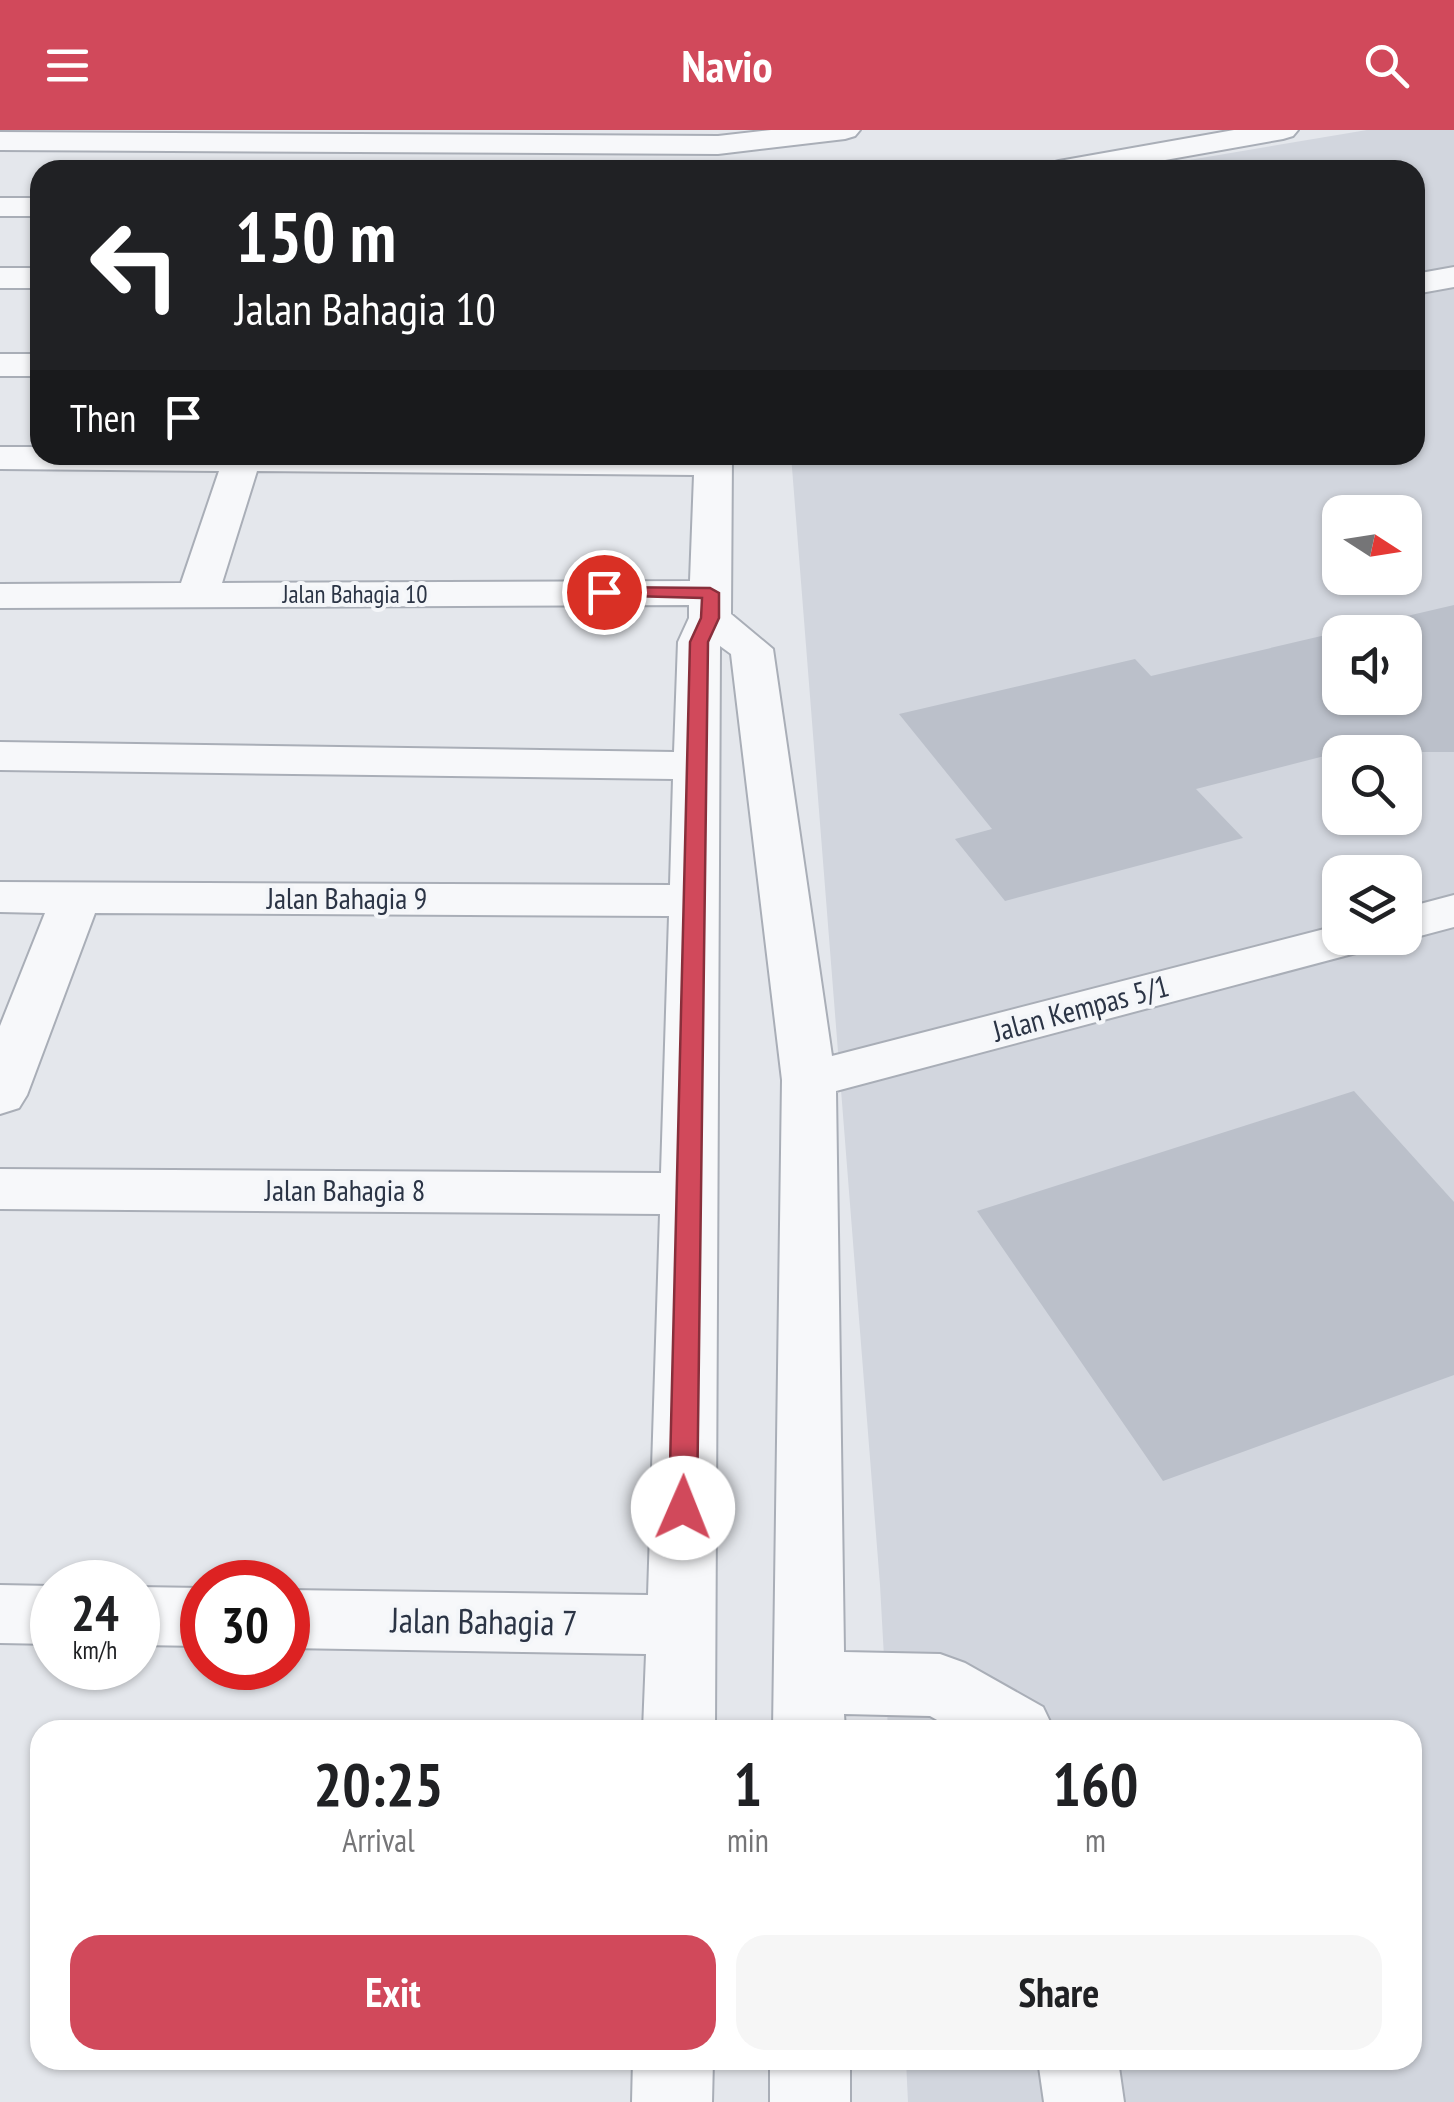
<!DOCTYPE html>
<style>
body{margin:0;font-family:"PT Sans Narrow",sans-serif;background:#f6f6f6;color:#202124;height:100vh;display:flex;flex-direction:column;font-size:38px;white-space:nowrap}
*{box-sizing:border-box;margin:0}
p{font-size:32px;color:#757577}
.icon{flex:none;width:55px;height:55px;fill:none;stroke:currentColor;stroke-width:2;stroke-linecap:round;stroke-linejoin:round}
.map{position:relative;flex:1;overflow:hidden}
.details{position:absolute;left:30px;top:1590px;width:1392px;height:350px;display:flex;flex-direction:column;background:#fff;border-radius:30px;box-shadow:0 2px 8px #0004}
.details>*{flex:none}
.guide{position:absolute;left:30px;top:30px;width:1395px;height:305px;border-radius:30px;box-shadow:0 2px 8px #0004;background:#202124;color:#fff;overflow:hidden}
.needle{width:65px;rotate:102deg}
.fabs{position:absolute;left:1322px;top:365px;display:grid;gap:20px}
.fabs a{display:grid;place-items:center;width:100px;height:100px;border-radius:20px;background:#fff;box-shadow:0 2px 8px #0004;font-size:50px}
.speed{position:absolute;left:30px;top:1430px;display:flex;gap:20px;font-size:50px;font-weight:700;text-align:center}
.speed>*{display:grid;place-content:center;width:130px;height:130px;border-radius:50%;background:#fff;box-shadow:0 2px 8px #0004;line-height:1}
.speed small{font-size:25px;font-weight:400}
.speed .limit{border:15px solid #d22;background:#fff;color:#111}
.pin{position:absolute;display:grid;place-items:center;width:85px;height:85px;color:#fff;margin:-42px;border:5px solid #fff;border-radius:50%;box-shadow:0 2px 10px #0007}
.me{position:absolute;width:110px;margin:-55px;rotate:1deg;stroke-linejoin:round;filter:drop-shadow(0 0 8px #0008)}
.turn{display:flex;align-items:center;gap:35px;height:210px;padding:0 40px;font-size:45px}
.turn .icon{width:130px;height:130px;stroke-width:2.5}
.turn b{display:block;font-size:70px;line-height:85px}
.then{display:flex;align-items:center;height:95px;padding:0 40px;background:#0003;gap:20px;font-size:38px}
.eta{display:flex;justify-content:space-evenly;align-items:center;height:170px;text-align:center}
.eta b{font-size:60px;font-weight:600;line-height:70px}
.primary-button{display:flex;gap:20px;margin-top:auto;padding:20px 40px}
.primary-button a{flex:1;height:115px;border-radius:30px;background:#d1495b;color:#fff;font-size:40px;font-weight:600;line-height:115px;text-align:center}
.primary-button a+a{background:#f6f6f6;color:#202124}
header{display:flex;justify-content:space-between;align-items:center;height:130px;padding:0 40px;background:#d1495b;color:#fff;font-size:45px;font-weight:600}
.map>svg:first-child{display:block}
</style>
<header><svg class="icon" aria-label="menu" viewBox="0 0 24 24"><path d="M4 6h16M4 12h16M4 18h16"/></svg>Navio<svg class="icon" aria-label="search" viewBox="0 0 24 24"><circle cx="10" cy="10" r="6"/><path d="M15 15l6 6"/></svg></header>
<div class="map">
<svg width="1454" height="1972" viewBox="0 0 1454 1972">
<rect width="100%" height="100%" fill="#e4e7ec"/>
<path fill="#d2d6de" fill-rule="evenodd" d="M 1367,0 L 1454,0 L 1454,1972 L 908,1972 L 906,1930 L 1412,1930 L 1412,1600 L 888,1600 L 880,1455 L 791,325 L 1415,325 L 1415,40 L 1130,40 ZM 1340,382 L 1405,382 L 1405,448 L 1340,448 ZM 1340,502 L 1405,502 L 1405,568 L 1340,568 ZM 1340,622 L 1405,622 L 1405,688 L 1340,688 ZM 1340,742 L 1405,742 L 1405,808 L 1340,808 Z"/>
<path fill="#bbc0ca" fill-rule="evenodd" d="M 1454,475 L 1454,622 L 1340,622 L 1196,659 L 1243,708 L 1005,771 L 955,709 L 992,699 L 899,584 L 1135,529 L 1151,546 ZM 1340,502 L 1405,502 L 1405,568 L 1340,568 Z
M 1354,961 L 1454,1072 L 1454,1245 L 1163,1351 L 977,1081 Z"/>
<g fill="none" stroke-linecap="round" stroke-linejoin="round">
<g stroke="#a9aeb7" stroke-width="4">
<path id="minor" d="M 771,0 L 860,0 L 855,6 L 845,9 L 718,24 L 0,20 L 0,2 L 718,6 Z
M 1234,0 L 1298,0 L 1293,6 L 1283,9 L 1109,40 L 1044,40 L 1048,34 L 1059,31 Z
M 0,68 L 40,68 L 40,86 L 0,86 Z
M 1454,137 L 1454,157 L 1415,164 L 1415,144 Z
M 0,138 L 40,138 L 40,158 L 0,158 Z
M 0,224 L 40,224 L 40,246 L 0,246 Z
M 0,317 L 40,317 L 40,325 L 732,325 L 731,484 L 773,519 L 832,926 L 1340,795 L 1340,808 L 1378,808 L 1371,819 L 836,961 L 844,1522 L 940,1524 L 965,1533 L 1043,1577 L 1054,1600 L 955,1600 L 930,1586 L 844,1584 L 845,1600 L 773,1600 L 782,950 L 731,524 L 720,516 L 715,1600 L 643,1600 L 646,1524 L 288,1518 L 288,1460 L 648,1465 L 660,1084 L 0,1079 L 0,1039 L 661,1043 L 669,786 L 95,783 L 27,965 L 19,978 L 0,984 L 0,896 L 45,783 L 0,782 L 0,752 L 670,755 L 673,649 L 0,640 L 0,612 L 674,622 L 678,512 L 689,488 L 689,475 L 0,478 L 0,454 L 181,453 L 219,341 L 0,339 ZM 257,341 L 694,345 L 690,451 L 222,453 Z
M 1454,765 L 1454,797 L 1405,810 L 1396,808 L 1405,808 L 1405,778 Z
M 0,1455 L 52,1456 L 52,1514 L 0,1513 Z
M 138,1457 L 202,1458 L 202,1516 L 138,1515 Z
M 633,1930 L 713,1930 L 712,1972 L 632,1972 Z
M 770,1930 L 850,1930 L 850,1972 L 770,1972 Z
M 1038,1930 L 1118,1930 L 1124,1972 L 1044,1972 Z"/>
</g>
<use href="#minor" fill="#f7f8fa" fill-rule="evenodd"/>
</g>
<path fill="#d1495b" stroke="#882f3b" stroke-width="2.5" d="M 604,457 L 710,458 L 719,463 L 719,488 L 708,512 L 697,1378 L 693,1386 L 683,1389 L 673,1386 L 669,1378 L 690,512 L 701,488 L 702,468 L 597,465 L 597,458 Z"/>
<g text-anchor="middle" stroke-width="8" stroke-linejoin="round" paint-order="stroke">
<g font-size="25" fill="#2b3445" stroke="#f4f6f9">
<text x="355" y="473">Jalan Bahagia 10</text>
</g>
<g font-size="30" fill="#2b3445" stroke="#f4f6f9">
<text x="347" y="779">Jalan Bahagia 9</text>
<text transform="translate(1081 879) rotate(-15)" y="10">Jalan Kempas 5/1</text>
<text x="345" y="1071">Jalan Bahagia 8</text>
</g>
<g font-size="35" fill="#2b3445" stroke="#f4f6f9">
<text transform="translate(484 1492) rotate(1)" y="12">Jalan Bahagia 7</text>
</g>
</g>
</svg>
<div class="fabs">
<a><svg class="needle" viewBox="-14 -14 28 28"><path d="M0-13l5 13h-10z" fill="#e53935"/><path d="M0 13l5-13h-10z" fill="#757577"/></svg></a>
<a><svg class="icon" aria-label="sound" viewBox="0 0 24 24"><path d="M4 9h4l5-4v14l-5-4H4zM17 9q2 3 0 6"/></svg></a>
<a><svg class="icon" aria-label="search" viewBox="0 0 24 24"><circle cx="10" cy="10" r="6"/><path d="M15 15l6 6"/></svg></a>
<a><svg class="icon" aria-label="layers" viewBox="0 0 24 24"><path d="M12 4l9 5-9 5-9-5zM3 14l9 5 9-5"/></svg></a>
</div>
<div class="speed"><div>24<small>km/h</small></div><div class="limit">30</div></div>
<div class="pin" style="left:604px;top:462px;background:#d93025"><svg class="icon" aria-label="arrive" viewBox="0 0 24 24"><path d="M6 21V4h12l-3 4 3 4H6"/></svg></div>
<svg class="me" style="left:683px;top:1378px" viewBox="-20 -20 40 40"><circle r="19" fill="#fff"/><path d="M0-13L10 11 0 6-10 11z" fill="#d1495b"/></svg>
<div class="guide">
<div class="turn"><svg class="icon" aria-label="left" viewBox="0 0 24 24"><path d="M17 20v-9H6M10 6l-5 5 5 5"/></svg><div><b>150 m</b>Jalan Bahagia 10</div></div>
<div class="then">Then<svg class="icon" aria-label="arrive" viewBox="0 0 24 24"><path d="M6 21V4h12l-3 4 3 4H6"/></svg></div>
</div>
<section class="details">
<div class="eta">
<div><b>20:25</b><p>Arrival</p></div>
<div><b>1</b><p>min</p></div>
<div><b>160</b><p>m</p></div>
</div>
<div class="primary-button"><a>Exit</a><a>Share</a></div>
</section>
</div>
